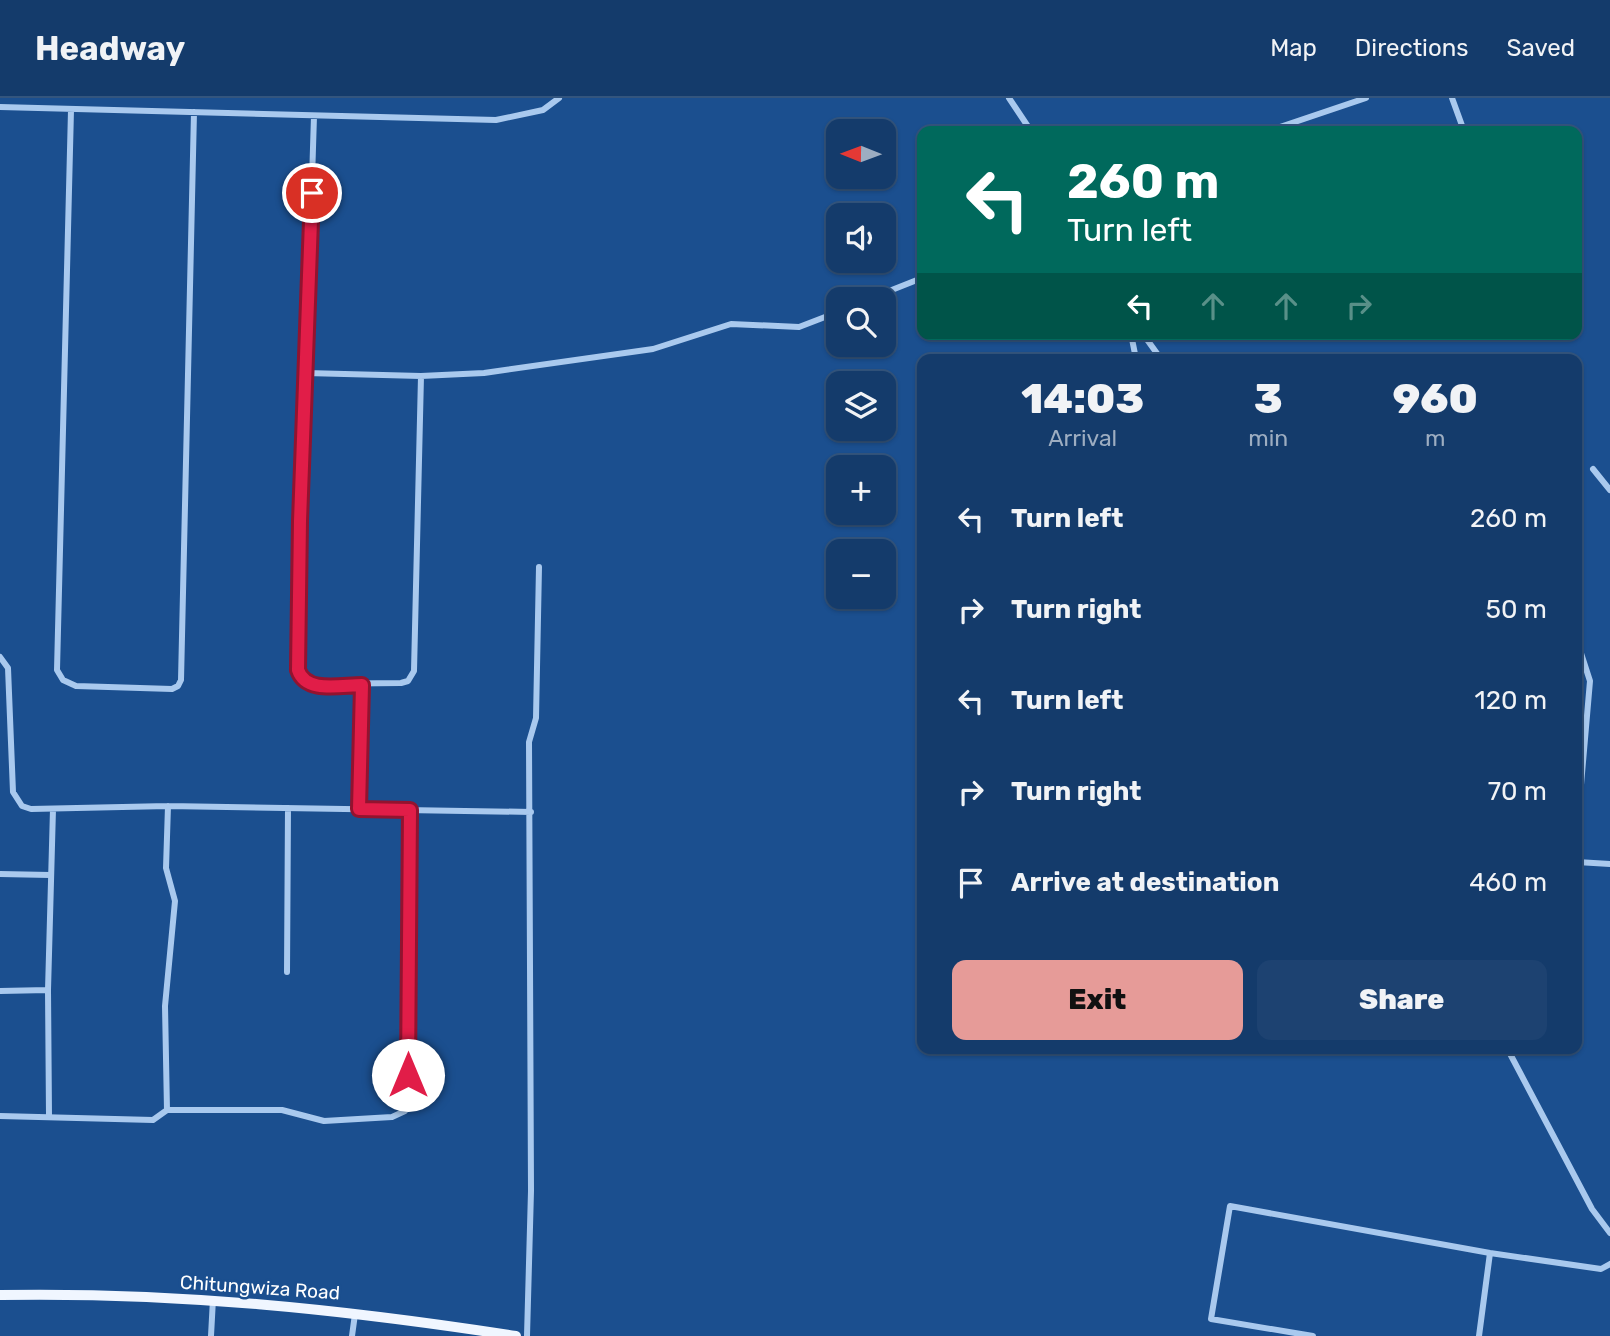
<!DOCTYPE html>
<meta charset="utf-8">
<style>
body{margin:0;font-family:Rubik,sans-serif;background:#1d4271;color:#f1f3f6;height:100vh;display:flex;flex-direction:column;font-size:26px;white-space:nowrap}
*{box-sizing:border-box;margin:0}
p{font-size:23px;color:#9dadc1}
.icon{flex:none;width:38px;height:38px;fill:none;stroke:currentColor;stroke-width:2;stroke-linecap:round;stroke-linejoin:round}
.map{position:relative;flex:1;overflow:hidden}
.side{position:absolute;left:917px;top:256px;width:665px;height:700px;display:flex;flex-direction:column;background:#143b6b;border-radius:14px;box-shadow:0 2px 5px #0004,0 0 0 2px #33557e}
.side>*{flex:none}
.top-card{position:absolute;left:917px;top:28px;width:665px;height:214px;border-radius:14px;box-shadow:0 2px 5px #0004,0 0 0 2px #33557e;background:#00695c;color:#fff;overflow:hidden}
.needle{width:46px;rotate:271deg}
.controls{position:absolute;left:826px;top:21px;display:grid;gap:14px}
.controls a{display:grid;place-items:center;width:70px;height:70px;border-radius:14px;background:#143b6b;box-shadow:0 2px 5px #0004,0 0 0 2px #33557e;font-size:35px}
.pin{position:absolute;display:grid;place-items:center;width:60px;height:60px;color:#fff;margin:-30px;border:4px solid #fff;border-radius:50%;box-shadow:0 2px 7px #0007}
.me{position:absolute;width:77px;margin:-38px;rotate:0deg;stroke-linejoin:round;filter:drop-shadow(0 0 5px #0008)}
.turn{display:flex;align-items:center;gap:24px;height:147px;padding:0 35px;font-size:32px}
.turn .icon{width:91px;height:91px;stroke-width:2.5}
.turn b{display:block;font-size:49px;line-height:60px}
.lanes{display:flex;align-items:center;height:66px;padding:0 35px;background:#0003;justify-content:center;gap:35px;direction:ltr}
.lanes .off{opacity:.35}
.eta{display:flex;justify-content:space-evenly;align-items:center;height:119px;text-align:center}
.eta b{font-size:42px;font-weight:800;line-height:49px}
.primary-button{display:flex;gap:14px;margin-top:auto;padding:14px 35px}
.primary-button a{flex:1;height:80px;border-radius:14px;background:#e69b98;color:#111;font-size:28px;font-weight:800;line-height:80px;text-align:center}
.primary-button a+a{background:#1d4271;color:#f1f3f6}
ul{padding:0;list-style:none}
li{display:flex;align-items:center;gap:21px;height:91px;padding:0 35px}
li div{flex:1}
li b{display:block;font-size:26px}
li em{font-style:normal}
header{display:flex;align-items:center;gap:42px;box-sizing:border-box;height:98px;padding:0 35px;background:#143b6b;border-bottom:2px solid #33557e}
header strong{font-size:33px}
nav{display:flex;gap:38px;margin-inline-start:auto;font-size:24px}
.map>svg:first-child{display:block}
</style>
<header>
<strong>Headway</strong>
<nav><a>Map</a><a>Directions</a><a>Saved</a></nav>
</header>
<div class="map">
<svg width="1610" height="1238" viewBox="0 0 1610 1238">
<rect width="100%" height="100%" fill="#1b4f8f"/>
<g fill="none" stroke-linecap="round" stroke-linejoin="round">
<path stroke="#a9c9ee" stroke-width="6" d="M 1009,0 L 1031,33
M 1452,0 L 1464,33
M 0,9 L 496,22 L 543,12 L 559,0
M 71,12 L 57,572 L 63,582 L 76,588 L 172,591 L 178,588 L 181,582 L 194,14
M 314,18 L 297,557 L 298,573 L 306,586 L 401,585 L 408,583 L 414,573 L 421,278
M 1268,33 L 1366,0
M 869,201 L 922,180
M 1131,236 L 1136,261
M 1143,236 L 1161,261
M 306,275 L 421,278 L 484,275 L 653,251 L 731,226 L 799,229 L 838,214
M 1593,371 L 1610,392
M 1577,543 L 1590,583 L 1577,733
M 0,559 L 8,570 L 13,694 L 22,708 L 31,711 L 168,708 L 531,714
M 359,711 L 362,587
M 1577,764 L 1610,766
M 0,776 L 50,777
M 287,874 L 288,710
M 0,893 L 48,892
M 1507,950 L 1592,1111 L 1610,1135
M 167,1012 L 282,1012 L 324,1023 L 392,1019 L 405,1013 L 408,1004 L 410,712
M 49,1017 L 48,892 L 53,711
M 0,1018 L 153,1022 L 167,1012 L 165,908 L 175,803 L 166,770 L 168,708
M 211,1238 L 213,1201
M 352,1238 L 355,1216
M 527,1238 L 531,1093 L 529,644 L 536,620 L 539,469
M 1313,1238 L 1211,1221 L 1230,1108 L 1490,1155 L 1601,1171 L 1610,1166
M 1479,1238 L 1490,1155"/>
<path stroke="#f0f6ff" stroke-width="10" d="M 0,1197 C 177,1194 341,1211 516,1238"/>
</g>
<g fill="none" stroke-linecap="round" stroke-linejoin="round">
<g stroke="#92132f" stroke-width="18">
<path id="route" d="M 312,95 L 300,423 L 298,572 C 306,596 341,587 362,587 L 359,711 L 410,712 L 408,977"/>
</g>
<use href="#route" stroke="#e11d48" stroke-width="12"/>
</g>
<g text-anchor="middle" stroke-width="5" stroke-linejoin="round" paint-order="stroke">
<g font-size="19" fill="#fff" stroke="#1b4f8f">
<text transform="translate(260 1189) rotate(4)" y="7">Chitungwiza Road</text>
</g>
</g>
</svg>
<div class="controls">
<a><svg class="needle" viewBox="-14 -14 28 28"><path d="M0-13l5 13h-10z" fill="#e53935"/><path d="M0 13l5-13h-10z" fill="#9dadc1"/></svg></a>
<a><svg class="icon" aria-label="sound" viewBox="0 0 24 24"><path d="M4 9h4l5-4v14l-5-4H4zM17 9q2 3 0 6"/></svg></a>
<a><svg class="icon" aria-label="search" viewBox="0 0 24 24"><circle cx="10" cy="10" r="6"/><path d="M15 15l6 6"/></svg></a>
<a><svg class="icon" aria-label="layers" viewBox="0 0 24 24"><path d="M12 4l9 5-9 5-9-5zM3 14l9 5 9-5"/></svg></a>
<a>+</a>
<a>−</a>
</div>
<div class="pin" style="left:312px;top:95px;background:#d93025"><svg class="icon" aria-label="arrive" viewBox="0 0 24 24"><path d="M6 21V4h12l-3 4 3 4H6"/></svg></div>
<svg class="me" style="left:408px;top:977px" viewBox="-20 -20 40 40"><circle r="19" fill="#fff"/><path d="M0-13L10 11 0 6-10 11z" fill="#e11d48"/></svg>
<div class="top-card">
<div class="turn"><svg class="icon" aria-label="left" viewBox="0 0 24 24"><path d="M17 20v-9H6M10 6l-5 5 5 5"/></svg><div><b>260 m</b>Turn left</div></div>
<div class="lanes"><svg class="icon" aria-label="left" viewBox="0 0 24 24"><path d="M17 20v-9H6M10 6l-5 5 5 5"/></svg><svg class="icon off" aria-label="ahead" viewBox="0 0 24 24"><path d="M12 20V5M6 11l6-6 6 6"/></svg><svg class="icon off" aria-label="ahead" viewBox="0 0 24 24"><path d="M12 20V5M6 11l6-6 6 6"/></svg><svg class="icon off" aria-label="right" viewBox="0 0 24 24"><path d="M7 20v-9h11M14 6l5 5-5 5"/></svg></div>
</div>
<section class="side">
<div class="eta">
<div><b>14:03</b><p>Arrival</p></div>
<div><b>3</b><p>min</p></div>
<div><b>960</b><p>m</p></div>
</div>
<ul>
<li><svg class="icon" aria-label="left" viewBox="0 0 24 24"><path d="M17 20v-9H6M10 6l-5 5 5 5"/></svg><div><b>Turn left</b></div><em>260 m</em></li>
<li><svg class="icon" aria-label="right" viewBox="0 0 24 24"><path d="M7 20v-9h11M14 6l5 5-5 5"/></svg><div><b>Turn right</b></div><em>50 m</em></li>
<li><svg class="icon" aria-label="left" viewBox="0 0 24 24"><path d="M17 20v-9H6M10 6l-5 5 5 5"/></svg><div><b>Turn left</b></div><em>120 m</em></li>
<li><svg class="icon" aria-label="right" viewBox="0 0 24 24"><path d="M7 20v-9h11M14 6l5 5-5 5"/></svg><div><b>Turn right</b></div><em>70 m</em></li>
<li><svg class="icon" aria-label="arrive" viewBox="0 0 24 24"><path d="M6 21V4h12l-3 4 3 4H6"/></svg><div><b>Arrive at destination</b></div><em>460 m</em></li>
</ul>
<div class="primary-button"><a>Exit</a><a>Share</a></div>
</section>
</div>
